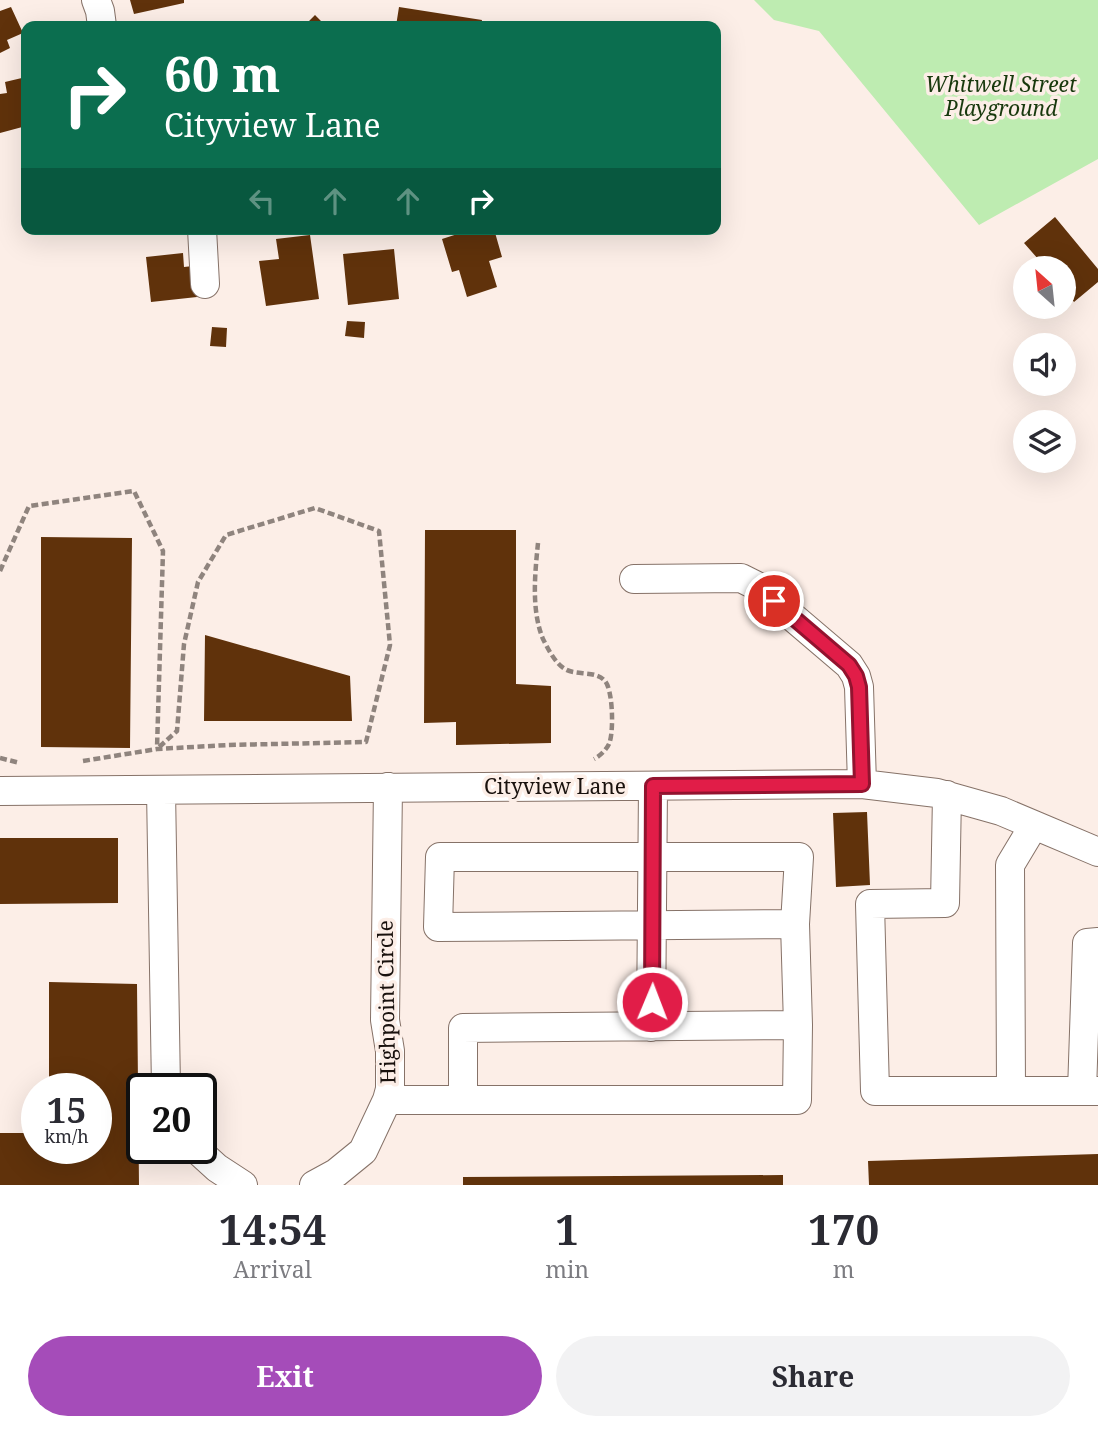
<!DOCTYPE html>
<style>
body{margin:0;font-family:"Noto Serif",serif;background:#f2f2f3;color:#2b2b33;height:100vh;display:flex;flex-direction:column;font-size:26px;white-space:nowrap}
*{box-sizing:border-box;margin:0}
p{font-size:23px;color:#7c7c81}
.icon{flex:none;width:38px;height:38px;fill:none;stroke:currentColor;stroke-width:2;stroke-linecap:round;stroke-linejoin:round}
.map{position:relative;height:1185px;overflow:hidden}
.drawer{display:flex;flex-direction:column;background:#fff;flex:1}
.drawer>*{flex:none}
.hud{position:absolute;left:21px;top:21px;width:700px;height:214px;border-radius:14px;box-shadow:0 7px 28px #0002;background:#0b6e4f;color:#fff;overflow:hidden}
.needle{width:46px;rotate:333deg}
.tools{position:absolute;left:1013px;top:256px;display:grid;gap:14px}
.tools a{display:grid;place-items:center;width:63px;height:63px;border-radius:50%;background:#fff;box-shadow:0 7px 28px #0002;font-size:35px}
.speed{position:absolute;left:21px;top:1073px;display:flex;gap:14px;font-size:35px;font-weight:700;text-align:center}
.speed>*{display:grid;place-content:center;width:91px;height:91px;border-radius:50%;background:#fff;box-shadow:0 7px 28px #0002;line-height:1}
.speed small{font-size:18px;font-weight:400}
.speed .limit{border:4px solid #111;border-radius:10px;background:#fff;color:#111}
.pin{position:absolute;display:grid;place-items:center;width:60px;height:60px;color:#fff;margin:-30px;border:4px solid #fff;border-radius:50%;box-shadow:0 2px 7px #0007}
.me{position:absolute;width:77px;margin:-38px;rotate:1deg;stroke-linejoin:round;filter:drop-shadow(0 0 5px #0008)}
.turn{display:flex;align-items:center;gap:24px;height:147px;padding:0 28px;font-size:32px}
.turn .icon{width:91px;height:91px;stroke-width:2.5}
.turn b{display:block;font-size:49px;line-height:60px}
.lanes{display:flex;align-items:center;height:66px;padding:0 28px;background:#0003;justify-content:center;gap:35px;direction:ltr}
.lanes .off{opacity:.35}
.eta{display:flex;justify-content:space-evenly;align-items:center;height:119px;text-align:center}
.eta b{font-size:42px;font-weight:700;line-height:49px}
.action{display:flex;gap:14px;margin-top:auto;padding:14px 28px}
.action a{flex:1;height:80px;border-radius:42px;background:#a54cb9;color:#fff;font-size:28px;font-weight:700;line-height:80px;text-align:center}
.action a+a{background:#f2f2f3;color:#2b2b33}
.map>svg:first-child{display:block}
</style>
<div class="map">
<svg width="1098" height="1185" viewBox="0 0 1098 1185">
<rect width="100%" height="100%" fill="#fceee7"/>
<path fill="#beecb1" d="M 754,0 L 1098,0 L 1098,159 L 979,225 L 819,31 L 774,20 Z"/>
<path fill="#60320b" d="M 130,0 L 184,0 L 184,3 L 134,14 Z
M 11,7 L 23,33 L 7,40 L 10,48 L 0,53 L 0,11 Z
M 399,7 L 482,20 L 481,26 L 396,26 Z
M 315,15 L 326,26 L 304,26 Z
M 26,77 L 26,126 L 0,133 L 0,94 L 7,93 L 5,82 Z
M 1055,217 L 1098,269 L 1098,282 L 1074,302 L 1064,290 L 1064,268 L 1046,268 L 1024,243 Z
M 473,229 L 494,229 L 502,257 L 489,261 L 497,287 L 467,297 L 459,270 L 452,272 L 442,239 Z
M 310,235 L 319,299 L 266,306 L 259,261 L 279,259 L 276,239 Z
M 394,249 L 399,299 L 348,305 L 343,254 Z
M 183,253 L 184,267 L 193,266 L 197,297 L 151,302 L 146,257 Z
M 347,321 L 365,322 L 364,338 L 345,336 Z
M 212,327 L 227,328 L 226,347 L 210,346 Z
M 425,530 L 516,530 L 516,684 L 551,686 L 551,743 L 456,745 L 456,722 L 424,723 Z
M 41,537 L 132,538 L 130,748 L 41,747 Z
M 205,635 L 350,676 L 352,721 L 204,721 Z
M 867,812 L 870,885 L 836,887 L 833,813 Z
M 0,838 L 118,838 L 118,903 L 0,904 Z
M 49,982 L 137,984 L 139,1185 L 0,1185 L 0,1133 L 37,1133 L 37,1148 L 96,1148 L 96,1088 L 49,1088 Z
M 1098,1154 L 1098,1185 L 869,1185 L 868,1161 Z
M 783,1175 L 783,1185 L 463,1185 L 463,1177 Z"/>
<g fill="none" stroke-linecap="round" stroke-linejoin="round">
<g stroke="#867268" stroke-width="30">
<path id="minor" d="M 96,0 L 100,11 L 102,26
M 202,229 L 205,284
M 634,579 L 741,578 L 755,585 L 849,665 L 856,676 L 859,687 L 862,784
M 161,790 L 166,1088
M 0,791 L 862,784 L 937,793 L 1001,811 L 1098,852
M 947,795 L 945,903 L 870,904 L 875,1091 L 1082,1091
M 795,924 L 799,857 L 440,857 L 438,927 L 795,924 L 798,1025
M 1098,942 L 1087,943 L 1082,1091 L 1098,1091
M 798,1025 L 797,1100 L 463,1100 L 463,1028 Z
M 651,1027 L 653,786
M 1011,1090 L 1010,865 L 1034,825
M 387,1100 L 463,1100
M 195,1148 L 217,1168 L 243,1185
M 314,1185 L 336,1173 L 363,1151 L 387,1100 L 390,1089 L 390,1051 L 385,1020 L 388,787"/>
</g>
<path stroke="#8f847e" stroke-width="4.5" stroke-dasharray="7 3.5" stroke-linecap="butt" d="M 538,543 C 535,573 531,610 543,639 C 548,649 555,663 565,669 C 576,676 596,670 605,681 C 613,690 614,733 609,744 C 606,750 600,756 594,759
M 0,571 L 29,506 L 134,491 L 163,551 L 157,748
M 0,758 L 20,763
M 83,761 L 157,749 L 228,745 L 366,742 L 390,645 L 379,531 L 315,508 L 226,535 L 198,582 L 184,644 L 177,731 L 157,749"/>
<use href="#minor" stroke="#fff" stroke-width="28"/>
</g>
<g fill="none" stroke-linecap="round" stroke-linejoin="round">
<g stroke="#92132f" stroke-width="18">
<path id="route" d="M 652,1002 L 653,786 L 862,784 L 859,687 L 856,676 L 849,665 L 774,601"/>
</g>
<use href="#route" stroke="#e11d48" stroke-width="12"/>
</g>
<g text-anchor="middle" stroke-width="7" stroke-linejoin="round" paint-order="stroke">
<g font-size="21" font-style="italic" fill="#18390d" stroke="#fceee7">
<text x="1001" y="92">Whitwell Street<tspan x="1001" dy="24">Playground</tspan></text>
</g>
<g font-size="21" fill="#19110d" stroke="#fceee7">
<text x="555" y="794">Cityview Lane</text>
<text transform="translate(387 1002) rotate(-91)" y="7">Highpoint Circle</text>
</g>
</g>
</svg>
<div class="tools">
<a><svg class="needle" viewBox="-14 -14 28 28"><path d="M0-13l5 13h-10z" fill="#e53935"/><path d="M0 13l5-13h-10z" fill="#7c7c81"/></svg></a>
<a><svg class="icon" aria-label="sound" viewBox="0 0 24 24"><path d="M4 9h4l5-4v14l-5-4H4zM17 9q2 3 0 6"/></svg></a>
<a><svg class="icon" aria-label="layers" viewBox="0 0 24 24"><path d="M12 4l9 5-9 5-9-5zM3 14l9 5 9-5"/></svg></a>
</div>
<div class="speed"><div>15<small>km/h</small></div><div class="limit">20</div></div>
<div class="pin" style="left:774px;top:601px;background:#d93025"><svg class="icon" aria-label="arrive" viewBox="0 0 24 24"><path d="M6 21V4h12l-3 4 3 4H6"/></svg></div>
<svg class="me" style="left:652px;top:1002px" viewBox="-20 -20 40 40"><circle r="17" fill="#e11d48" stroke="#fff" stroke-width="3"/><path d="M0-11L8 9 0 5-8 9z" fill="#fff"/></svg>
<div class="hud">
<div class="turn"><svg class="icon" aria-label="right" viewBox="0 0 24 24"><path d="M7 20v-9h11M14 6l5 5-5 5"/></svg><div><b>60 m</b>Cityview Lane</div></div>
<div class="lanes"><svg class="icon off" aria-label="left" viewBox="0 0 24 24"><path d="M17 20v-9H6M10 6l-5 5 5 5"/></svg><svg class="icon off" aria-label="ahead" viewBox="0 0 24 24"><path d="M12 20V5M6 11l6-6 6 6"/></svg><svg class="icon off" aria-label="ahead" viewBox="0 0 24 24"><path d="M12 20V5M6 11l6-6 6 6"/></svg><svg class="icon" aria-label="right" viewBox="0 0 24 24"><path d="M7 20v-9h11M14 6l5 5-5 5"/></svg></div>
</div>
</div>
<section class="drawer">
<div class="eta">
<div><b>14:54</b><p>Arrival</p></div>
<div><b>1</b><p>min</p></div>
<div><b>170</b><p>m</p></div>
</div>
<div class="action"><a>Exit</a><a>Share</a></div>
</section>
